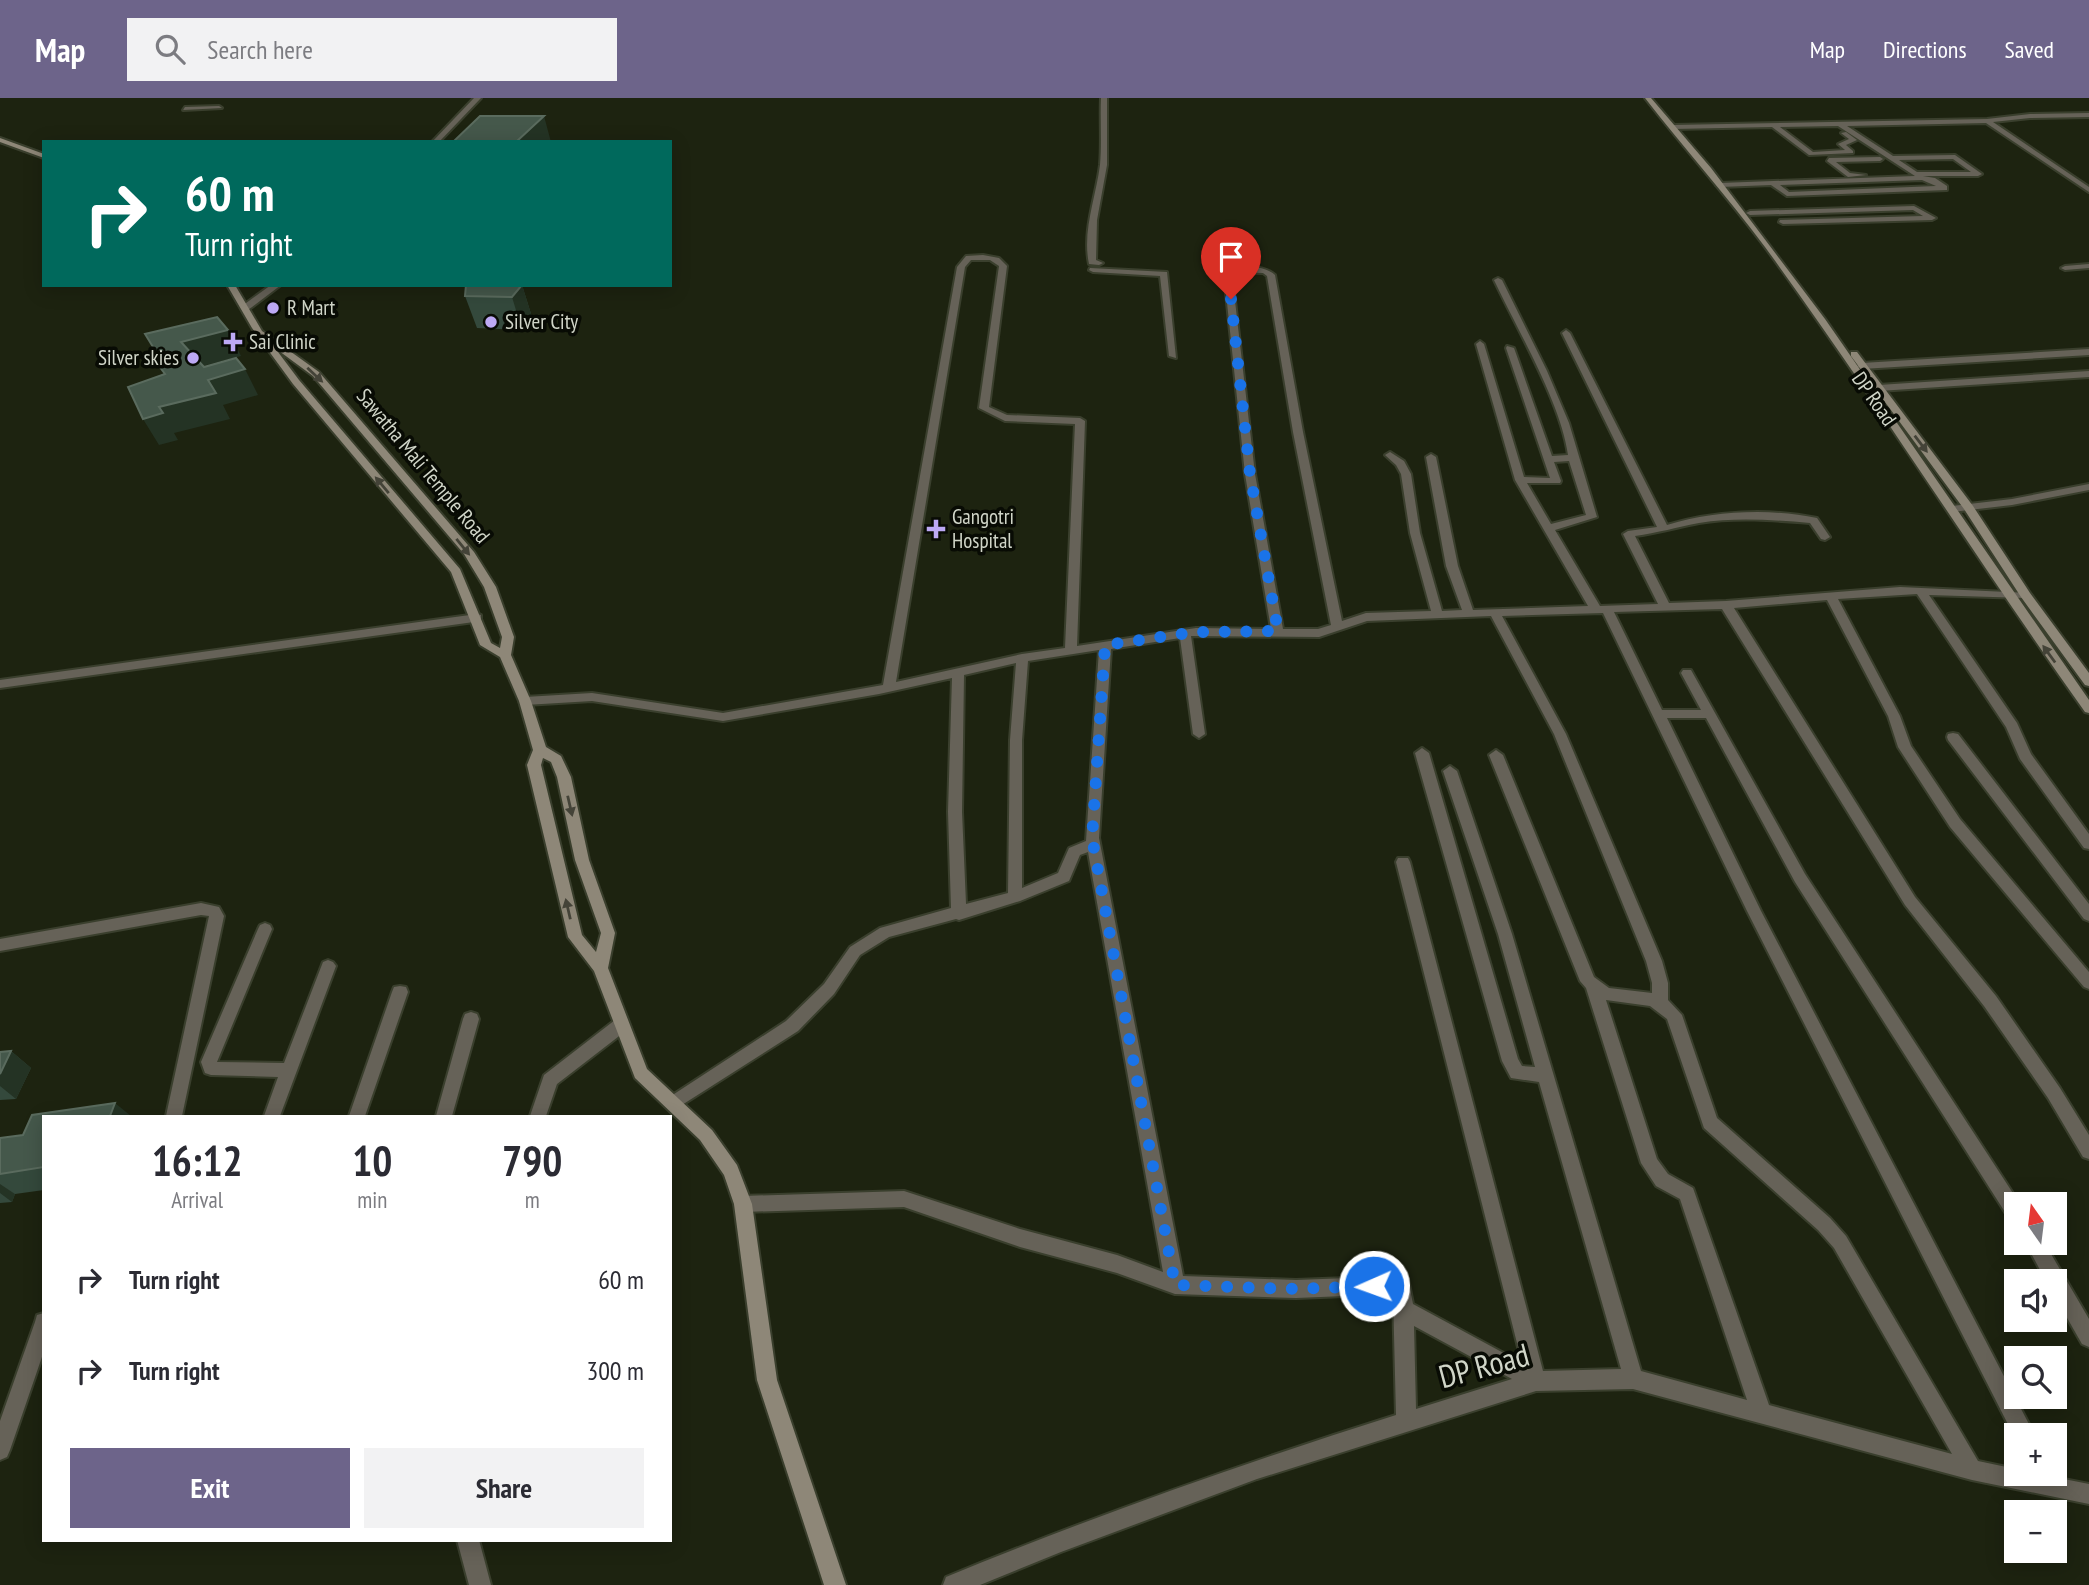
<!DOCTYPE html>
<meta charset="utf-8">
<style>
body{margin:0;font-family:"PT Sans Narrow",sans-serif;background:#f2f2f3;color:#2b2b33;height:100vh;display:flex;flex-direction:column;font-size:26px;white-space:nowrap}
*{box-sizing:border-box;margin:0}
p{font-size:23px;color:#7c7c81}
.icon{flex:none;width:38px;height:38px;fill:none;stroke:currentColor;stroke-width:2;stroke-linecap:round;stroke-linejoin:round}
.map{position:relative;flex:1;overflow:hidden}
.side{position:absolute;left:42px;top:1017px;width:630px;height:427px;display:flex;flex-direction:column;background:#fff;border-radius:0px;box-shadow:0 4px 18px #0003}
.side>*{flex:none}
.banner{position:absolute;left:42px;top:42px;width:630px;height:147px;border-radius:0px;box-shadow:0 4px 18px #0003;background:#00695c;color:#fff;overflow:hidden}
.needle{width:46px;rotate:346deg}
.controls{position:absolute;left:2004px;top:1094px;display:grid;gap:14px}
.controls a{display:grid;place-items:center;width:63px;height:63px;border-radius:0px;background:#fff;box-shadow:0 4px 18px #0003;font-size:35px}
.pin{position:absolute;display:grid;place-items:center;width:60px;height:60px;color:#fff;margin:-72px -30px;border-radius:50% 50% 50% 0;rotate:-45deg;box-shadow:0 0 7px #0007}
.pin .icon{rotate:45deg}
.me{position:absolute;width:77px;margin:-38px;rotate:268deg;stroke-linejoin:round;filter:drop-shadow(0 0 5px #0008)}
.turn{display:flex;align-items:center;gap:24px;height:147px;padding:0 28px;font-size:32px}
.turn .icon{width:91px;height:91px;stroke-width:2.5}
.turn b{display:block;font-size:49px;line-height:60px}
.eta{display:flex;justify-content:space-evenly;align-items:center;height:119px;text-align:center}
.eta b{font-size:42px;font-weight:600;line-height:49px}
.button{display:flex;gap:14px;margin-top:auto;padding:14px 28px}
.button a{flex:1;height:80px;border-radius:0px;background:#6d648a;color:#fff;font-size:28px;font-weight:600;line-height:80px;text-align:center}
.button a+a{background:#f2f2f3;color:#2b2b33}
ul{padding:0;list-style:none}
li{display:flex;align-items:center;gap:21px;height:91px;padding:0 28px}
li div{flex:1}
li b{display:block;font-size:26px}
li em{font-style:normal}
header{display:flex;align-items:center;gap:42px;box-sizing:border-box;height:98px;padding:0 35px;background:#6d648a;color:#fff}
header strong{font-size:33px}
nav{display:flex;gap:38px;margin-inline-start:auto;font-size:24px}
.search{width:490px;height:63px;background:#f2f2f3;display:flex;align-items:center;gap:18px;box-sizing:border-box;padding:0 24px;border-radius:0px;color:#7c7c81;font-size:26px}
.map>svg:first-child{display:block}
</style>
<header>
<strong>Map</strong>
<div class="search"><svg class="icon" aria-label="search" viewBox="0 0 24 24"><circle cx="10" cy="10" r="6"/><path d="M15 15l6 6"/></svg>Search here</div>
<nav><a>Map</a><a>Directions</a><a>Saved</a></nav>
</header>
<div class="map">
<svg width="2089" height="1487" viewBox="0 0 2089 1487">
<rect width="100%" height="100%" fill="#1d2310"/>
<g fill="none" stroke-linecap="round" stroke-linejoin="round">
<g stroke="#3a3f2d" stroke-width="4">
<path id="street" d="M 474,0 L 481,0 L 439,44 L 432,44 Z
M 1101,0 L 1107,0 L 1107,67 L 1097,122 L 1096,162 L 1103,165 L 1099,167 L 1089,166 C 1082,133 1096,99 1100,67 C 1102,45 1100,22 1101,0 Z
M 185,9 L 219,8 L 222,10 L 183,12 Z
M 2089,15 L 2089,19 L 2030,20 L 1993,24 L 2089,89 L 2089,94 L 1986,25 L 1847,28 L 1893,58 L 1955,57 L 1982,76 L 1978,78 L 1923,78 L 1935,80 L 1947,88 L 1947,92 L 1787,98 L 1771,87 L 1720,89 L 1716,87 L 1720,85 L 1915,78 L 1838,28 L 1780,29 L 1813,54 L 1845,52 L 1838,46 L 1849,41 L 1841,35 L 1846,34 L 1857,42 L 1846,47 L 1853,53 L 1853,55 L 1809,57 L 1772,29 L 1673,31 L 1670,29 L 1673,27 L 1987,21 L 2030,16 ZM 1953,61 L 1971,74 L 1917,74 L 1899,62 ZM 1922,82 L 1936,88 L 1789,94 L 1780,87 Z
M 1829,60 L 1880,59 L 1883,61 L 1880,63 L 1836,64 L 1850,75 L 1866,77 L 1848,79 L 1827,63 Z
M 1914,108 L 1936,120 L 1932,122 L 1783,126 L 1779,124 L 1780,122 L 1923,118 L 1913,112 L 1750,117 L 1746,115 L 1750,113 Z
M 983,157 L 999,160 L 1007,168 L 989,309 L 1007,317 L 1080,320 L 1085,323 L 1077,548 L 1196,530 L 1271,531 L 1245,376 L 1224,176 C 1235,165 1264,167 1275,177 L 1303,334 L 1342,523 L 1366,515 L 1431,513 L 1410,435 L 1401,376 L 1396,367 L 1385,357 L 1390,354 L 1404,363 L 1411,376 L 1420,435 L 1442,513 L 1462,512 L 1446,468 L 1426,359 L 1431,356 L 1436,359 L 1458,468 L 1473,512 L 1588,508 L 1515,382 L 1476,246 L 1480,243 L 1484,246 L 1524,379 L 1550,380 L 1506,250 L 1507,248 L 1514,250 L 1552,358 L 1568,357 C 1561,305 1517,231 1494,182 L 1498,180 L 1502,182 L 1547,273 L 1569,325 L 1597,419 L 1555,432 L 1600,508 L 1658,506 L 1623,436 L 1628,433 L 1657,429 L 1562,235 L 1566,232 L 1570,235 L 1667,427 C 1713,413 1769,410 1817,420 L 1830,439 L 1825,442 L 1821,441 L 1810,425 C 1773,422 1736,419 1699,425 C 1678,429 1657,435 1635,438 L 1669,505 L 1726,503 L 1900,489 L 2029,495 L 2031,497 L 2025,500 L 1929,497 L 2017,625 L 2031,656 L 2089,736 L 2089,751 L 2084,750 L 2020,661 L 2006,629 L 1917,496 L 1838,501 L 1900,618 L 1911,648 L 1960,721 L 2089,874 L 2089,891 L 2084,889 L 1950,729 L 1898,649 L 1888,618 L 1827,502 L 1734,510 L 1915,799 L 1996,898 L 2060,990 L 2089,1037 L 2089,1061 L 2083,1059 L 2048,1000 L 1984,908 L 1905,807 L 1722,511 L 1614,514 L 1662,612 L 1701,612 L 1681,575 L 1683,572 L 1691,572 L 1805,776 L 2020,1106 L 2016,1106 L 2016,1124 L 2010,1122 L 1795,784 L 1706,620 L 1667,620 L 1761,813 L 2031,1330 L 2034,1337 L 2016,1337 L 2016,1342 L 1747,813 L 1603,515 L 1502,518 L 1566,636 L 1662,863 L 1668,885 L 1668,902 L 1682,917 L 1717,1020 L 1830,1120 L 1846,1138 L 1978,1363 L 2016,1371 L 2016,1376 L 2039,1376 L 2089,1386 L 2089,1406 L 1972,1382 L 1633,1291 L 1536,1293 L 1257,1381 L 1061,1454 L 980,1487 L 943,1487 L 946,1479 C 1094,1418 1244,1365 1396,1317 L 1393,1196 L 1296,1200 L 1175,1196 L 1117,1175 L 1020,1149 L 904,1109 L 743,1114 L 737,1112 L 734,1106 L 737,1100 L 743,1098 L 904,1093 L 1020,1131 L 1117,1157 L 1163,1174 L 1088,754 L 1080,757 L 1069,783 L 1020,803 L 959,822 L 956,821 L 889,839 L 860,857 L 834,896 L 798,933 L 674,1012 L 668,1010 L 666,1005 L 668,1000 L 786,923 L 824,886 L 850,849 L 880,830 L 951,810 L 948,714 L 952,580 L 879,596 L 723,623 L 592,603 L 525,607 L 519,603 L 525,599 L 592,595 L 723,615 L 883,587 L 957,169 L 966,158 ZM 971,162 L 990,162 L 999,168 L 979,310 L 1005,323 L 1075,326 L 1065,550 L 1022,556 L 896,584 L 965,169 ZM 1235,174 L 1263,175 L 1267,178 L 1293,334 L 1331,527 L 1318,531 L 1283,531 L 1255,376 L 1232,177 ZM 1569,363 L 1586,417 L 1551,426 L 1527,385 L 1560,385 L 1561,383 L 1554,364 ZM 1491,518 L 1554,636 L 1646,863 L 1652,885 L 1652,895 L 1609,890 L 1594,879 L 1503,657 L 1496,652 L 1489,657 L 1580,883 L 1586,890 L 1641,1065 L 1656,1088 L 1680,1101 L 1747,1302 L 1641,1273 L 1512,836 L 1457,673 L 1450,668 L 1443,673 L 1498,836 L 1535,969 L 1522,968 L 1518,961 L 1429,655 L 1422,650 L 1415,655 L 1502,963 L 1511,980 L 1539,984 L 1621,1271 L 1543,1273 L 1410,764 L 1408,760 L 1398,760 L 1396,764 L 1522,1265 L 1413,1206 L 1408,1181 L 1401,1178 L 1296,1182 L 1183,1178 L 1099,740 L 1111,551 L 1180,540 L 1193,636 L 1199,640 L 1205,636 L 1191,538 L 1319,539 L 1367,523 ZM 1099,552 L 1086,743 L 1069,750 L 1058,775 L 1022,790 L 1022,642 L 1028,563 ZM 1016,565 L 1010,642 L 1008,795 L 966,806 L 962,714 L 964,577 ZM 1606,902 L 1650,908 L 1667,921 L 1704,1030 L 1818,1132 L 1834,1150 L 1952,1356 L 1769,1307 L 1693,1090 L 1668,1076 L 1657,1061 ZM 1414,1228 L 1512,1281 L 1416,1311 Z
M 2089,166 L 2089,170 L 2065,172 L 2061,170 L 2065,168 Z
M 1090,170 L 1167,174 L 1176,260 L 1169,258 L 1160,178 L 1093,174 L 1089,172 Z
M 271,187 L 281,187 L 248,212 L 242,212 L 242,208 Z
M 2089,251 L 2089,257 L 1862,271 L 1857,268 L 1862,265 Z
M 2089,273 L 2089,279 L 1879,293 L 1874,290 L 1879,287 Z
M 2089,386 L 2089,392 L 2012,407 L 1952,414 L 1947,411 L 1952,408 L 2012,401 Z
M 477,516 L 481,517 L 481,523 L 0,590 L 0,582 Z
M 1953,635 L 1958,636 L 2089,806 L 2089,823 L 2084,821 L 1948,642 L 1947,639 L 1948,636 Z
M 201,805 L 219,809 L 224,818 L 182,1018 L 166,1018 L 209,818 L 201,817 L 0,853 L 0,841 Z
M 265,825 L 270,827 L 272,831 L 217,964 L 284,965 L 323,864 L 328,862 L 333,864 L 336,868 L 280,1018 L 264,1018 L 278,979 L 211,977 L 205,975 L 201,964 L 258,831 L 260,827 Z
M 400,888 L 406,889 L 408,894 L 365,1018 L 349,1018 L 392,894 L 394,889 Z
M 471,914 L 477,916 L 479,921 L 452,1018 L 436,1018 L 463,921 L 465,916 Z
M 621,920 L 627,922 L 629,927 L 627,932 L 557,986 L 546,1018 L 530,1018 L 544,977 L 615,922 Z
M 2025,1144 L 2044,1144 L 2089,1221 L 2089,1249 L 2082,1246 L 2054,1197 L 2054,1183 L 2046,1183 Z
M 44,1215 L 44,1253 L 10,1352 L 7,1359 L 0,1362 L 0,1323 L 35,1224 L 37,1217 Z
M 457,1442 L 479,1442 L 491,1487 L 469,1487 Z"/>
</g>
<g stroke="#3a3f2d" stroke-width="4">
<path id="secondary" d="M 1645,0 L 1651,0 L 1711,70 L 1825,221 L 2089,602 L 2089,615 L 2085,614 C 1976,461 1876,301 1765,149 C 1727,98 1684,50 1645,0 Z
M 0,40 L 44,56 L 44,60 L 0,44 Z
M 227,187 L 235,187 L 262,233 L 319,274 L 474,454 L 496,489 L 514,539 L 511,557 L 531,603 L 546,649 L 561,658 L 571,679 L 589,762 L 615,835 L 608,870 L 647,971 L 712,1032 L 737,1067 L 752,1106 L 777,1282 L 846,1487 L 824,1487 L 757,1282 L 734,1106 L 724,1077 L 700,1042 L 635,980 L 594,873 L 568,839 L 527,667 L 533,652 L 519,603 L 500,559 L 480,547 L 451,474 L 293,286 L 252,230 ZM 275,250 L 313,278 L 464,456 L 484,489 L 502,539 L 500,550 L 491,545 L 460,471 L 299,282 ZM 543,660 L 551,664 L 557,679 L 575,762 L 601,835 L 596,854 L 582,837 L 541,667 Z
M 1851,254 L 1857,254 L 1973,408 L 2030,495 L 2089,575 L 2089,588 L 2085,587 L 2021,499 L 1964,411 L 1851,258 Z"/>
</g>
<use href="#street" fill="#666258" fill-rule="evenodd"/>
<use href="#secondary" fill="#8e8778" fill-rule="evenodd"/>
</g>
<path fill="#34493c" d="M 522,187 L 532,219 L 522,232 L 477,230 L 465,198 Z
M 11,953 L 31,970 L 16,1001 L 0,1002 L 0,954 Z
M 44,1018 L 44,1092 L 15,1096 L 12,1104 L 0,1105 L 0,1040 L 23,1037 Z"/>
<path fill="#243324" d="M 544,18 L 551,44 L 516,44 Z
M 522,187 L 532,219 L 522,232 L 512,199 Z
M 228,232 L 241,258 L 195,270 L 181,244 Z
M 245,271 L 258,297 L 223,307 L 230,321 L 174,335 L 178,342 L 159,347 L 143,321 L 159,309 L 208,282 Z
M 11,953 L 31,970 L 16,1001 L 0,988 L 0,976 Z
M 115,1005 L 131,1018 L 110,1018 Z
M 0,1086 L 15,1096 L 12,1104 L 0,1095 Z"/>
<path fill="#45584b" stroke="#5a6b5e" stroke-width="2" d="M 480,18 L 544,18 L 516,44 L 453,44 Z
M 466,187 L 522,187 L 512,199 L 465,198 Z
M 217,219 L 228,232 L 181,244 L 204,269 L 236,260 L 245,271 L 208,282 L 216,295 L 159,309 L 163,315 L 143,321 L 128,289 L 165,276 L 156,264 L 161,262 L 145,236 Z
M 11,953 L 0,976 L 0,954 Z
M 115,1005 L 110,1018 L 44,1018 L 44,1069 L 0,1076 L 0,1040 L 23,1037 L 32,1017 Z"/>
<defs><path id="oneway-solid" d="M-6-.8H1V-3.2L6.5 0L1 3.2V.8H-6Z" transform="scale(1.75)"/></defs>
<g fill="#444338">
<use href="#oneway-solid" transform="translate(315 277) rotate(43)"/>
<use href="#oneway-solid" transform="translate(1921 346) rotate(53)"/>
<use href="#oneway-solid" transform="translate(382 387) rotate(-130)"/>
<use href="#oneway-solid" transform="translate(463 449) rotate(51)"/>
<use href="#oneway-solid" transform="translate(2049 556) rotate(-126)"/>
<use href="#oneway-solid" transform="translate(570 708) rotate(77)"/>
<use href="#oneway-solid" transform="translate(568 811) rotate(-103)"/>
</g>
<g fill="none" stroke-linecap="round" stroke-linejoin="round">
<path stroke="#1a73e8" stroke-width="12" stroke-dasharray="0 21.6" d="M 1231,201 L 1250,376 L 1278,533 L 1196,534 L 1105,547 L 1092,740 L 1175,1187 L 1296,1191 L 1374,1188"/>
</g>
<g fill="#bda9f5" stroke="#080b04" stroke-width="2.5">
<circle cx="273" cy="210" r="7"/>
<circle cx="491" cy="224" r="7"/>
<path d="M229.5 233.5h7v7h7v7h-7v7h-7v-7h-7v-7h7z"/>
<circle cx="193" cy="260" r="7"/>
<path d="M932.5 420.5h7v7h7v7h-7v7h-7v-7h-7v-7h7z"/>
</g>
<g text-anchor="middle" stroke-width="7" stroke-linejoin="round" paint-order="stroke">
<g font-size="21" fill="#d0d5c8" stroke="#080b04" text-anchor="start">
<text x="287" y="217">R Mart</text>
<text x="505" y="231">Silver City</text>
<text x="249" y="251">Sai Clinic</text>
<text x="179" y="267" text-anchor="end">Silver skies</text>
<text x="952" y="426">Gangotri<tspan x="952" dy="24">Hospital</tspan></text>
</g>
<g font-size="21" fill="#d0d5c8" stroke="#080b04">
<text transform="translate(1874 301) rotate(55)" y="7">DP Road</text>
<text transform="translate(423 368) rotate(50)" y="7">Sawatha Mali Temple Road</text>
</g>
<g font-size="32" fill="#d0d5c8" stroke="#080b04">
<text transform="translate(1484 1268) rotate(-15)" y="11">DP Road</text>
</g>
</g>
</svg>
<div class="controls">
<a><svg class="needle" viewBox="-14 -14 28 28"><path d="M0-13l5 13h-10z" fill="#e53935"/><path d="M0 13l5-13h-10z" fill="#7c7c81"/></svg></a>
<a><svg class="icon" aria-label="sound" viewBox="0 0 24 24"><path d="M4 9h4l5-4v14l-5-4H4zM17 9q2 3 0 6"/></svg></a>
<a><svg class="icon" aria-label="search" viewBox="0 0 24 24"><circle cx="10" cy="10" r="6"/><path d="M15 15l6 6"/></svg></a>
<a>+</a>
<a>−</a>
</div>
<div class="pin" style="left:1231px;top:201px;background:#d93025"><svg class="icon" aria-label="arrive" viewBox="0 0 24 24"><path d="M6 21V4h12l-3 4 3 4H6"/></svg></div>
<svg class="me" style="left:1374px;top:1188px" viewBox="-20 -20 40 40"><circle r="17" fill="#1a73e8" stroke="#fff" stroke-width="3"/><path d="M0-11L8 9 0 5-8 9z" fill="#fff"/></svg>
<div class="banner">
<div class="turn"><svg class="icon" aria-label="right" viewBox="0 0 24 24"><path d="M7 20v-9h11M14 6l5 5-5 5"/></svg><div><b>60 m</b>Turn right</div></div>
</div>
<section class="side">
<div class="eta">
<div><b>16:12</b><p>Arrival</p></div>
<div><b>10</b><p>min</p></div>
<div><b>790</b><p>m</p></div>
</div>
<ul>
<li><svg class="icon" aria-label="right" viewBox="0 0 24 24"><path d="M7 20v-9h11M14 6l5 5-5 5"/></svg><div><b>Turn right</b></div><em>60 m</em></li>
<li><svg class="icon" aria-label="right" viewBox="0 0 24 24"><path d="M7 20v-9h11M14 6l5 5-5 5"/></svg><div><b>Turn right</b></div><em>300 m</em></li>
</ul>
<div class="button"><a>Exit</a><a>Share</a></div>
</section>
</div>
